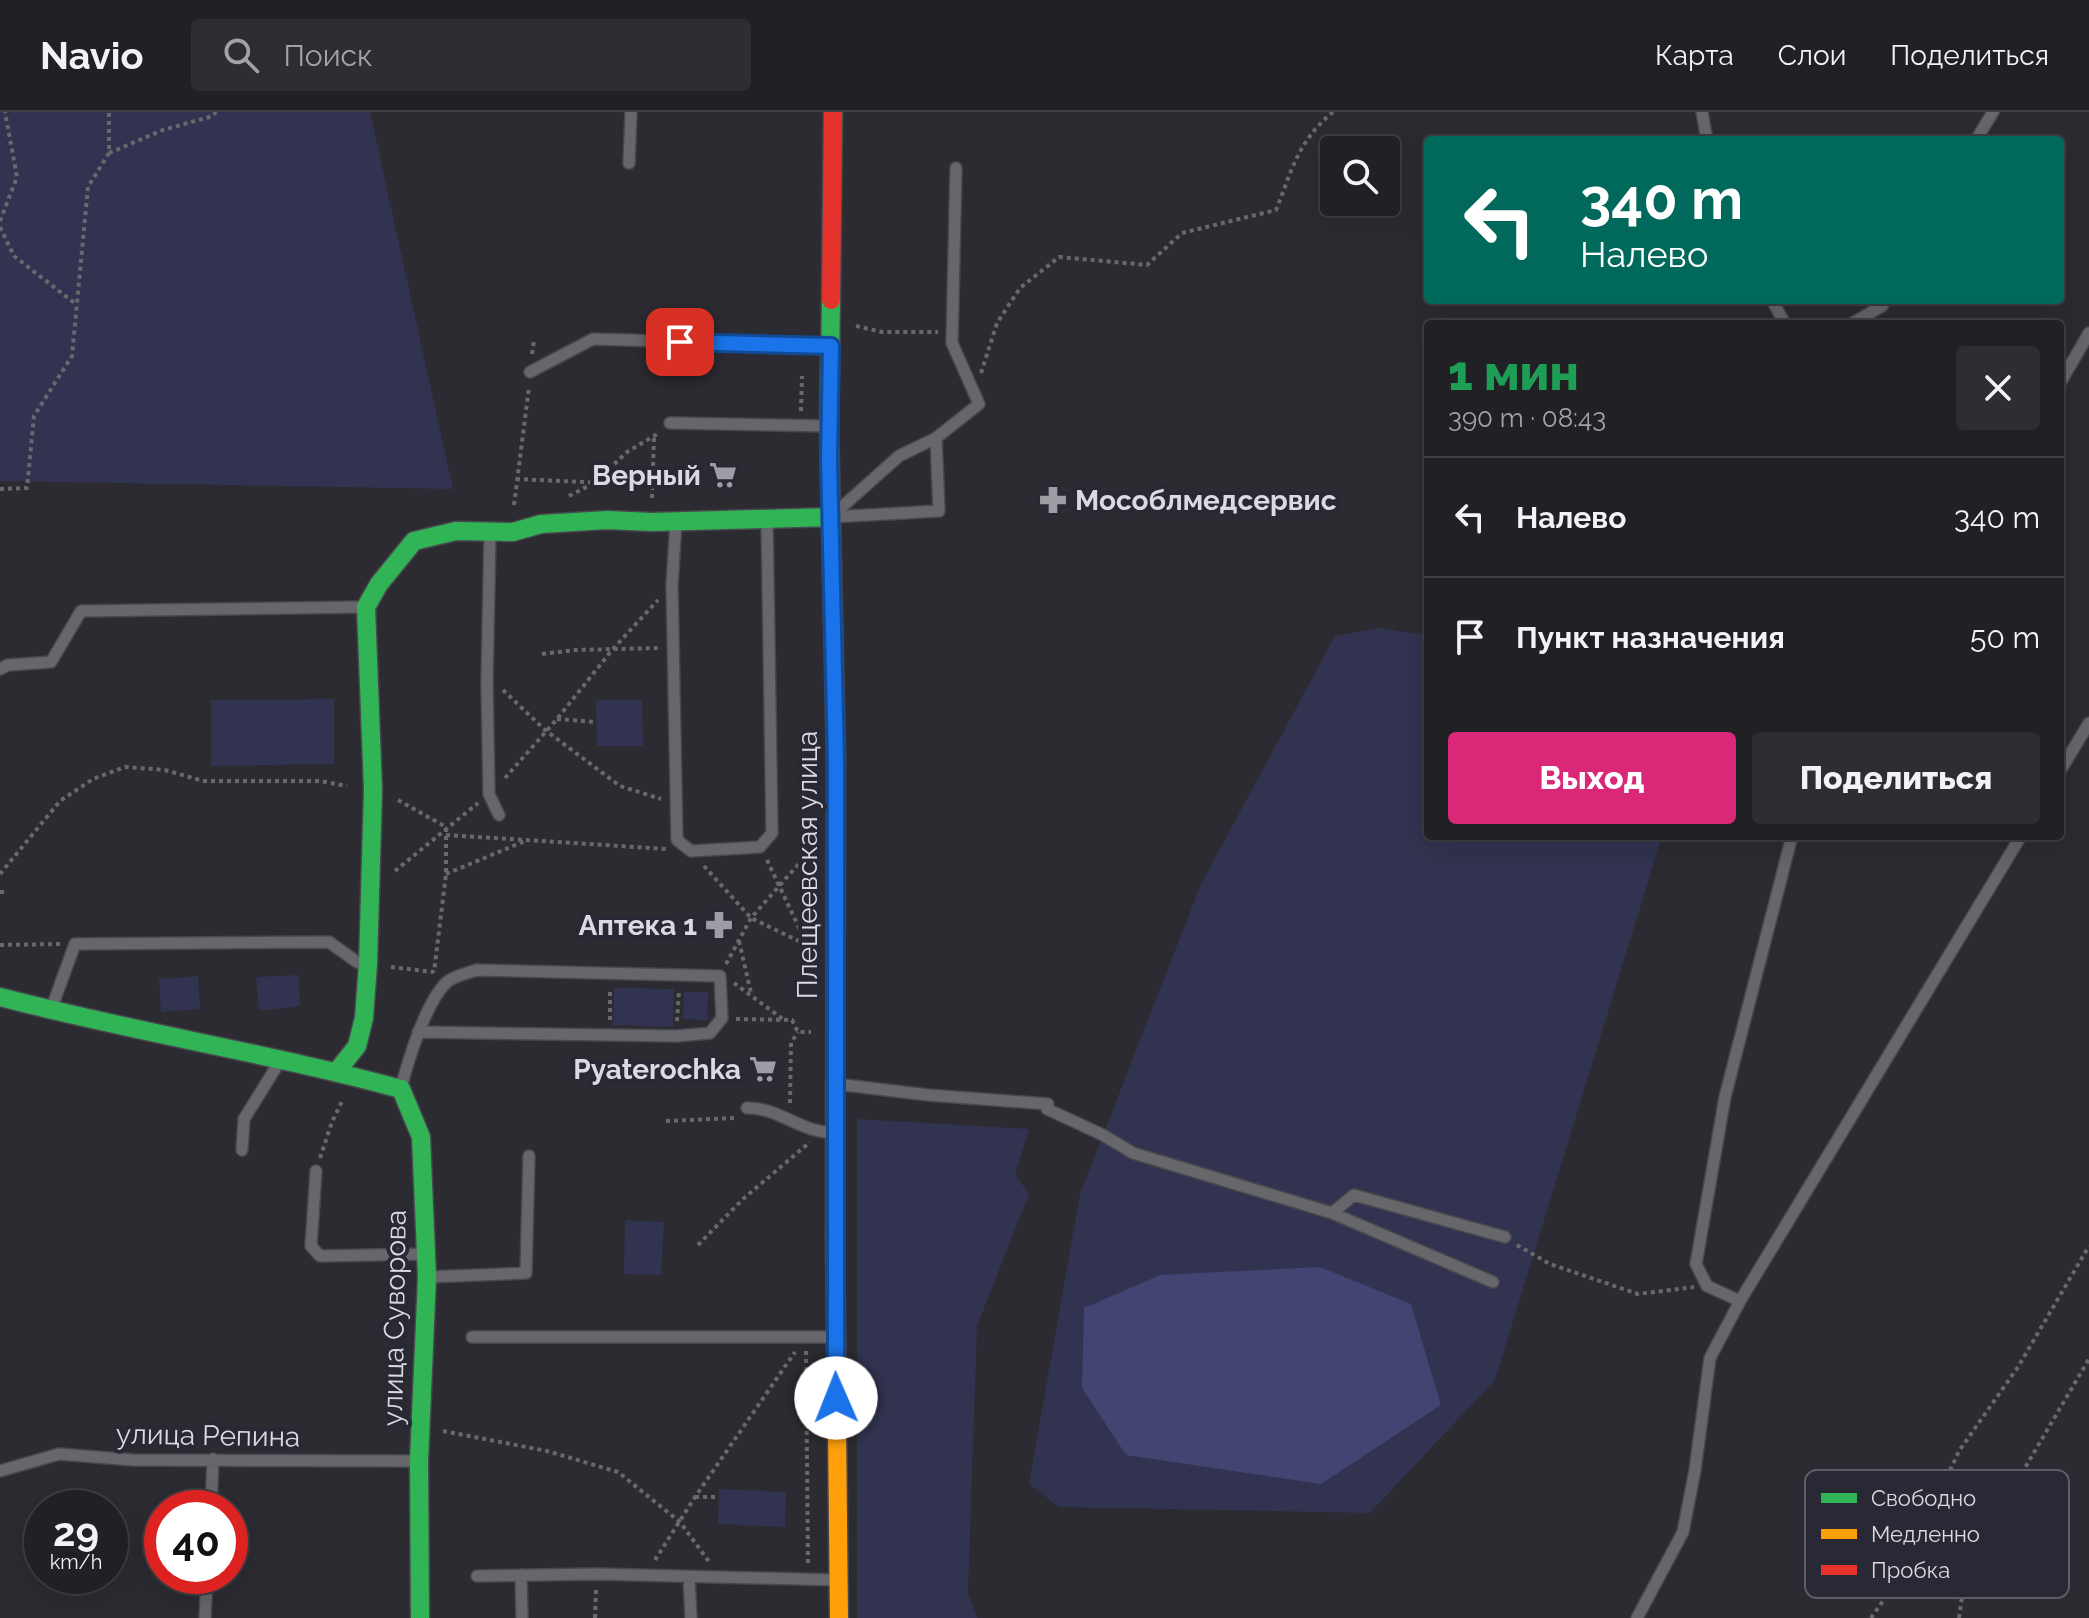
<!DOCTYPE html>
<html lang="ru">
<meta charset="utf-8">
<style>
body{margin:0;font-family:Raleway,sans-serif;background:#2d2d32;color:#f1f3f6;height:100vh;display:flex;flex-direction:column;font-size:30px;white-space:nowrap}
*{box-sizing:border-box;margin:0}
p{font-size:26px;color:#a2a3a7}
.icon{flex:none;width:44px;height:44px;fill:none;stroke:currentColor;stroke-width:2;stroke-linecap:round;stroke-linejoin:round}
.map{position:relative;flex:1;overflow:hidden}
.panel{position:absolute;left:1424px;top:208px;width:640px;height:520px;display:flex;flex-direction:column;background:#202025;border-radius:8px;box-shadow:0 8px 32px #0002,0 0 0 2px #3d3e42}
.panel>*{flex:none}
.banner{position:absolute;left:1424px;top:24px;width:640px;height:168px;border-radius:8px;box-shadow:0 8px 32px #0002,0 0 0 2px #3d3e42;background:#00695c;color:#fff;overflow:hidden}
.controls{position:absolute;left:1320px;top:24px;display:grid;gap:16px}
.controls a{display:grid;place-items:center;width:80px;height:80px;border-radius:8px;background:#202025;box-shadow:0 8px 32px #0002,0 0 0 2px #3d3e42;font-size:40px}
.speed{position:absolute;left:24px;top:1378px;display:flex;gap:16px;font-size:40px;font-weight:700;text-align:center}
.speed>*{display:grid;place-content:center;width:104px;height:104px;border-radius:50%;background:#202025;box-shadow:0 8px 32px #0002,0 0 0 2px #3d3e42;line-height:1}
.speed small{font-size:20px;font-weight:400}
.speed .limit{border:12px solid #d22;background:#fff;color:#111}
.pin{position:absolute;display:grid;place-items:center;width:68px;height:68px;color:#fff;margin:-34px;border-radius:16px;box-shadow:0 4px 12px #0006}
.me{position:absolute;width:88px;margin:-44px;rotate:359deg;stroke-linejoin:round;filter:drop-shadow(0 0 6px #0008)}
.turn{display:flex;align-items:center;gap:28px;height:168px;padding:0 24px;font-size:36px}
.turn .icon{width:104px;height:104px;stroke-width:2.5}
.turn b{display:block;font-size:56px;line-height:68px}
.round{display:grid;place-items:center;flex:none;width:84px;height:84px;border-radius:8px;background:#2d2d32}
.summary{display:flex;align-items:center;justify-content:space-between;height:136px;padding:0 24px}
h1{font-size:48px;font-weight:800;line-height:60px;color:#1e9e55}
.cta{display:flex;gap:16px;margin-top:auto;padding:16px 24px}
.cta a{flex:1;height:92px;border-radius:8px;background:#db2777;color:#fff;font-size:32px;font-weight:800;line-height:92px;text-align:center}
.cta a+a{background:#2d2d32;color:#f1f3f6}
ul{padding:0;list-style:none}
li{display:flex;align-items:center;gap:24px;height:120px;padding:0 24px;border-top:2px solid #3d3e42}
li div{flex:1}
li b{display:block;font-size:30px}
li em{font-style:normal}
header{display:flex;align-items:center;gap:48px;box-sizing:border-box;height:112px;padding:0 40px;background:#202025;border-bottom:2px solid #3d3e42}
header strong{font-size:38px}
nav{display:flex;gap:44px;margin-inline-start:auto;font-size:28px}
.search{width:560px;height:72px;background:#2d2d32;display:flex;align-items:center;gap:20px;box-sizing:border-box;padding:0 28px;border-radius:8px;color:#a2a3a7;font-size:30px}
.map>svg:first-child{display:block}
</style>
<header>
<strong>Navio</strong>
<div class="search"><svg class="icon" aria-label="search" viewBox="0 0 24 24"><circle cx="10" cy="10" r="6"/><path d="M15 15l6 6"/></svg>Поиск</div>
<nav><a>Карта</a><a>Слои</a><a>Поделиться</a></nav>
</header>
<div class="map">
<svg width="2089" height="1506" viewBox="0 0 2089 1506">
<rect width="100%" height="100%" fill="#2b2b31"/>
<path fill="#313350" d="M 0,0 L 370,0 L 453,377 L 0,369 Z
M 1379,516 L 1428,523 L 1428,724 L 1662,724 L 1495,1268 L 1370,1401 L 1059,1395 L 1029,1372 L 1080,1082 L 1201,772 L 1335,524 Z
M 334,587 L 334,652 L 211,654 L 211,588 Z
M 596,588 L 642,588 L 643,634 L 597,634 Z
M 299,863 L 300,894 L 259,899 L 256,865 Z
M 198,864 L 200,897 L 161,900 L 159,867 Z
M 614,876 L 674,877 L 673,915 L 613,913 Z
M 684,880 L 708,880 L 707,908 L 683,907 Z
M 857,1007 L 1029,1017 L 1015,1062 L 1029,1082 L 977,1214 L 968,1482 L 977,1506 L 857,1506 Z
M 625,1108 L 664,1110 L 661,1163 L 624,1162 Z
M 719,1377 L 786,1380 L 785,1415 L 718,1412 Z"/>
<path fill="#424471" d="M 1320,1155 L 1411,1192 L 1441,1293 L 1321,1372 L 1126,1343 L 1082,1276 L 1084,1196 L 1160,1163 Z"/>
<g fill="none" stroke-linecap="round" stroke-linejoin="round">
<g stroke="#47484d" stroke-width="14">
<path id="lane" d="M 1702,0 L 1707,28
M 1976,28 L 1993,0
M 629,51 L 631,0
M 1772,188 L 1785,212
M 1851,212 L 1882,194 L 1885,188
M 530,260 L 593,227 L 830,234
M 2060,271 L 2089,221
M 670,311 L 828,314
M 834,402 L 899,344 L 936,326 L 979,292 L 952,231 L 956,56
M 832,405 L 939,399 L 936,326
M 676,409 L 672,473 L 677,728 L 691,739 L 760,735 L 772,721 L 767,406
M 490,420 L 487,570 L 489,682 L 499,703
M 0,557 L 8,553 L 51,550 L 81,499 L 366,495
M 2060,659 L 2089,611
M 52,895 L 75,832 L 329,830 L 357,850 L 364,851
M 836,972 L 928,983 L 1048,992
M 401,976 C 408,949 426,889 447,870 C 454,864 468,861 477,858 L 720,864 L 722,906 L 710,921 L 677,924 L 418,920
M 747,996 C 779,995 804,1023 835,1020
M 1047,997 L 1103,1023 L 1133,1041 L 1332,1101 L 1493,1170
M 242,1038 L 244,1007 L 280,949
M 316,1059 L 311,1134 L 320,1144 L 425,1142
M 1332,1101 L 1354,1083 L 1505,1125
M 427,1165 L 526,1161 L 529,1044
M 1740,1189 L 1707,1174 L 1696,1152 L 1725,985 L 1792,724
M 472,1225 L 835,1225
M 0,1359 L 59,1342 L 133,1348 L 418,1349
M 211,1396 L 213,1347
M 521,1463 L 522,1506
M 477,1464 L 597,1462 L 838,1468
M 689,1465 L 691,1506
M 205,1506 L 207,1464
M 1637,1506 L 1683,1420 L 1695,1358 L 1710,1246 L 1740,1189 L 2021,724"/>
</g>
<g stroke="#47484d" stroke-width="21">
<path id="fast" d="M 831,188 L 829,314 L 836,647 L 835,1123
M 0,885 C 133,920 269,941 401,977 L 421,1025 L 427,1165 L 419,1349 L 420,1506
M 338,958 L 357,934 L 364,906 L 368,852 L 373,678 L 366,495 L 379,472 L 414,429 L 456,419 L 513,420 L 541,412 L 607,408 L 652,410 L 831,405"/>
</g>
<g stroke="#47484d" stroke-width="21">
<path id="slow" d="M 835,1123 L 839,1506"/>
</g>
<g stroke="#47484d" stroke-width="21">
<path id="jam" d="M 831,188 L 833,0"/>
</g>
<path stroke="#69696d" stroke-width="4" stroke-dasharray="4 4" stroke-linecap="butt" d="M 109,41 L 163,18 L 213,4 L 216,0
M 0,109 L 17,65 L 5,0
M 0,115 L 14,144 L 77,193
M 856,214 L 882,220 L 938,220
M 532,242 L 534,229
M 981,261 L 997,211 L 1020,176 L 1059,145 L 1147,153 L 1182,121 L 1276,98 C 1292,58 1298,29 1333,0
M 801,299 L 802,264
M 516,367 L 651,373
M 0,377 L 27,376 L 34,304 L 72,244 L 88,75 L 109,41 L 109,0
M 569,384 L 594,371 L 627,340 L 659,321
M 652,386 L 654,324
M 514,393 L 529,275
M 542,542 L 576,538 L 659,536
M 503,578 L 545,618 L 620,674 L 661,687
M 557,607 L 596,610
M 505,666 L 557,607 L 612,538 L 658,488
M 398,688 L 446,715 L 446,762 L 434,860
M 446,723 L 667,737
M 767,748 L 811,841
M 704,754 L 751,806 L 805,832
M 395,759 L 478,691
M 0,762 L 60,689 L 93,667 L 125,655 L 165,658 L 203,669 L 320,669 L 347,674
M 446,762 L 525,729
M 0,780 L 5,780
M 739,829 L 751,881
M 0,833 L 62,832
M 726,852 L 751,806 L 811,738
M 391,855 L 434,860
M 734,871 L 784,908
M 736,907 L 792,908 L 798,920 L 811,920
M 610,908 L 610,877
M 677,909 L 679,878
M 790,991 L 791,931 L 798,920
M 666,1009 L 736,1006
M 320,1046 L 332,1010 L 343,987
M 698,1133 L 743,1087 L 810,1030
M 1517,1133 L 1550,1152 L 1638,1182 L 1694,1175
M 806,1239 L 808,1454
M 443,1319 L 547,1339 L 618,1360 L 680,1410 L 710,1451
M 695,1385 L 719,1385
M 655,1448 L 695,1385 L 795,1240
M 595,1506 L 596,1477
M 1871,1506 L 1902,1462 L 1959,1339 L 2018,1255 L 2089,1134
M 1959,1506 L 1966,1456 L 2089,1247"/>
<use href="#lane" stroke="#66666b" stroke-width="11"/>
<use href="#fast" stroke="#30b455" stroke-width="18"/>
<use href="#slow" stroke="#ff9f0a" stroke-width="18"/>
<use href="#jam" stroke="#e5322d" stroke-width="18"/>
</g>
<g fill="none" stroke-linecap="round" stroke-linejoin="round">
<g stroke="#114b97" stroke-width="20">
<path id="route" d="M 680,230 L 831,234 L 829,347 L 836,647 L 836,1286"/>
</g>
<use href="#route" stroke="#1a73e8" stroke-width="14"/>
</g>
<defs>
<g id="supermarket-bare" transform="scale(2.16)"><path d="M-6-5.5h2.5l.6 2H6L4.5 2H-2.5L-4.4-4H-6ZM-1.5 3.2a1.3 1.3 0 1 0 .1 0ZM3 3.2a1.3 1.3 0 1 0 .1 0Z" fill="#9d9da3" stroke="#282934" stroke-width="2.5" paint-order="stroke"/></g>
<g id="pharmacy-bare" transform="scale(2.16)"><path d="M-2-6h4v4h4v4h-4v4h-4v-4h-4v-4h4Z" fill="#9d9da3" stroke="#282934" stroke-width="2.5" paint-order="stroke"/></g>
</defs>
<g fill-rule="evenodd">
<use href="#supermarket-bare" x="723" y="363"/>
<use href="#pharmacy-bare" x="1053" y="388"/>
<use href="#pharmacy-bare" x="719" y="813"/>
<use href="#supermarket-bare" x="763" y="957"/>
</g>
<g text-anchor="middle" stroke-width="8" stroke-linejoin="round" paint-order="stroke">
<g font-size="28" font-weight="bold" fill="#dadae1" stroke="#282934" text-anchor="end">
<text x="701" y="373">Верный</text>
<text x="1075" y="398" text-anchor="start">Мособлмедсервис</text>
<text x="697" y="823">Аптека 1</text>
<text x="741" y="967">Pyaterochka</text>
</g>
<g font-size="28" fill="#dadae1" stroke="#282934">
<text transform="translate(807 753) rotate(-90)" y="10">Плещеевская улица</text>
<text transform="translate(394 1206) rotate(-89)" y="10">улица Суворова</text>
<text transform="translate(208 1323) rotate(1)" y="10">улица Репина</text>
</g>
</g>
<rect x="1805" y="1358" width="264" height="128" rx="12" fill="#282934" stroke="#5d5e68" stroke-width="2"/>
<rect x="1821" y="1381" width="36" height="10" fill="#30b455"/>
<rect x="1821" y="1417" width="36" height="10" fill="#ff9f0a"/>
<rect x="1821" y="1453" width="36" height="10" fill="#e5322d"/>
<g font-size="22" fill="#dadae1">
<text x="1871" y="1394">Свободно</text>
<text x="1871" y="1430">Медленно</text>
<text x="1871" y="1466">Пробка</text>
</g>
</svg>
<div class="controls">
<a><svg class="icon" aria-label="search" viewBox="0 0 24 24"><circle cx="10" cy="10" r="6"/><path d="M15 15l6 6"/></svg></a>
</div>
<div class="speed"><div>29<small>km/h</small></div><div class="limit">40</div></div>
<div class="pin" style="left:680px;top:230px;background:#d93025"><svg class="icon" aria-label="arrive" viewBox="0 0 24 24"><path d="M6 21V4h12l-3 4 3 4H6"/></svg></div>
<svg class="me" style="left:836px;top:1286px" viewBox="-20 -20 40 40"><circle r="19" fill="#fff"/><path d="M0-13L10 11 0 6-10 11z" fill="#1a73e8"/></svg>
<div class="banner">
<div class="turn"><svg class="icon" aria-label="left" viewBox="0 0 24 24"><path d="M17 20v-9H6M10 6l-5 5 5 5"/></svg><div><b>340 m</b>Налево</div></div>
</div>
<section class="panel">
<div class="summary"><div><h1>1 мин</h1><p>390 m · 08:43</p></div><a class="round"><svg class="icon" aria-label="close" viewBox="0 0 24 24"><path d="M6 6l12 12M18 6L6 18"/></svg></a></div>
<ul>
<li><svg class="icon" aria-label="left" viewBox="0 0 24 24"><path d="M17 20v-9H6M10 6l-5 5 5 5"/></svg><div><b>Налево</b></div><em>340 m</em></li>
<li><svg class="icon" aria-label="arrive" viewBox="0 0 24 24"><path d="M6 21V4h12l-3 4 3 4H6"/></svg><div><b>Пункт назначения</b></div><em>50 m</em></li>
</ul>
<div class="cta"><a>Выход</a><a>Поделиться</a></div>
</section>
</div>
